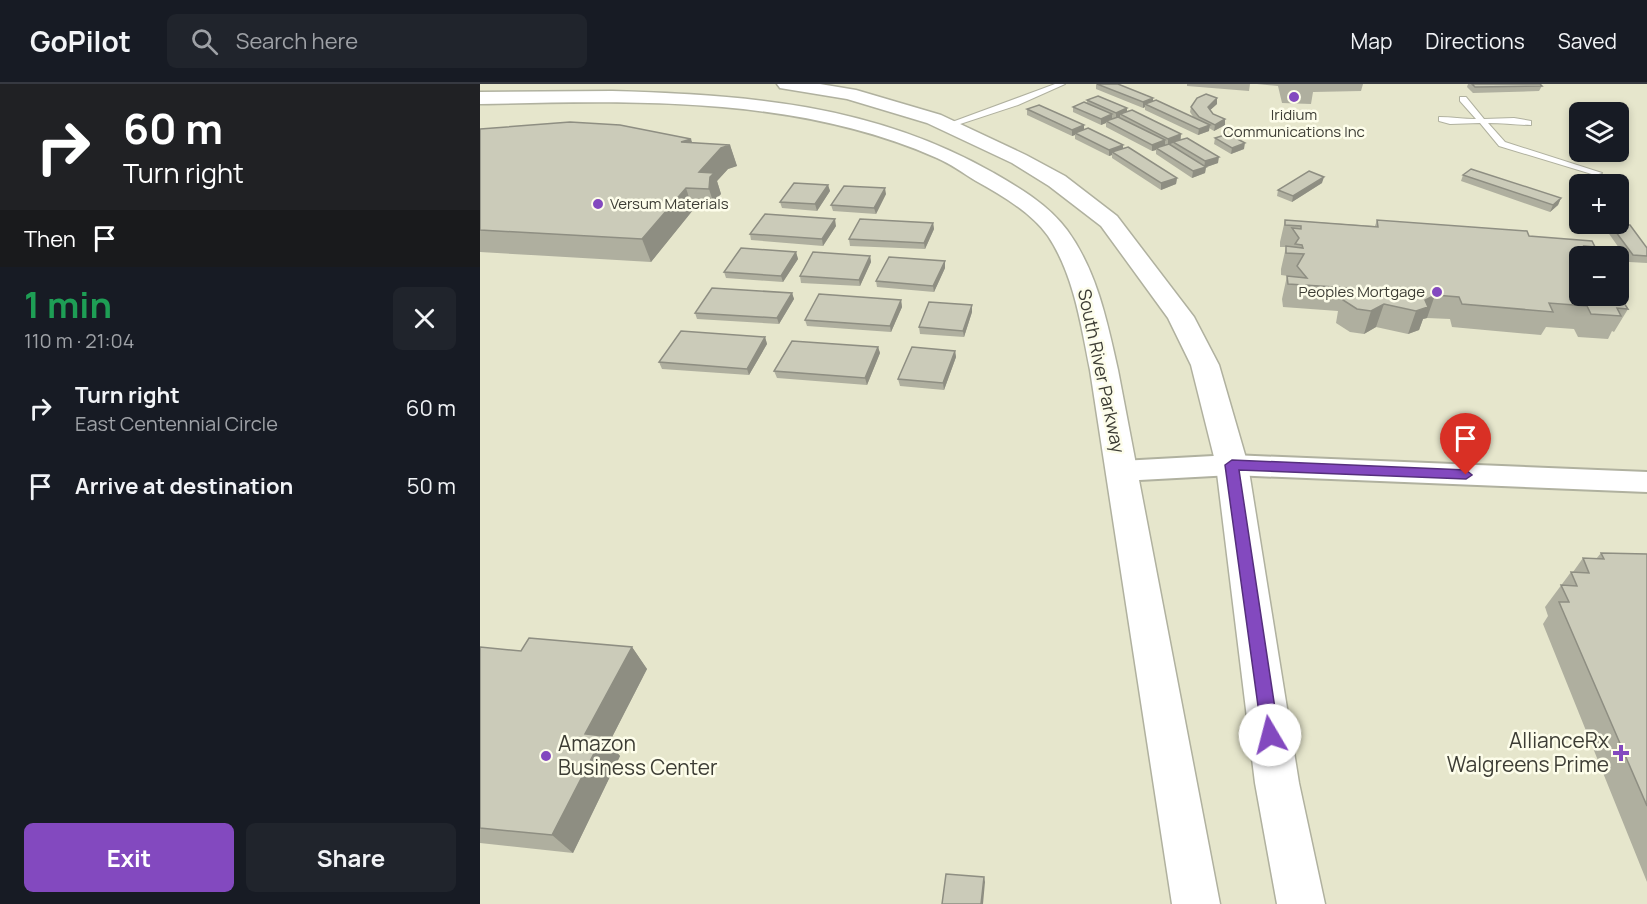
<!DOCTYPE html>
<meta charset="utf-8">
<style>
body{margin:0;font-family:Manrope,sans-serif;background:#20242c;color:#f1f3f6;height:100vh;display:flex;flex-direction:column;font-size:22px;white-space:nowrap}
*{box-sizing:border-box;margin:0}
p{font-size:20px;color:#9ea1a6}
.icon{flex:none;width:33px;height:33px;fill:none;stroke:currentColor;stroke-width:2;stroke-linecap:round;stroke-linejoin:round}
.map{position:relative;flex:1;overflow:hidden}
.side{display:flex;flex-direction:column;background:#171b24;width:480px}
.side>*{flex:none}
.hud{background:#202124;color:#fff;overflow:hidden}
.tools{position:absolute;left:1089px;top:18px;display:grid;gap:12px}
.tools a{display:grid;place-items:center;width:60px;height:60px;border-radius:9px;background:#171b24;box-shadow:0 3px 9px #0003;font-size:30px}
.pin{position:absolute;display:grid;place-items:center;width:51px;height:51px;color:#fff;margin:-62px -26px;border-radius:50% 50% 50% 0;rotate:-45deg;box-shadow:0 0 6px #0007}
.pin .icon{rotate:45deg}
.me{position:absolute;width:66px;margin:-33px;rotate:352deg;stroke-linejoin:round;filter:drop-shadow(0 0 4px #0008)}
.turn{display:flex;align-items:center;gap:21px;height:126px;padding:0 24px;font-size:27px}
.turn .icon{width:78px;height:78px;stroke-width:2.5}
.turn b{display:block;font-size:42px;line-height:51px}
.then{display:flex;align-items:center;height:57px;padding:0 24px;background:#0003;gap:12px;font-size:22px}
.round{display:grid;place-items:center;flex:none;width:63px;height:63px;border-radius:9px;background:#20242c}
.head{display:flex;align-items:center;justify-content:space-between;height:102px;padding:0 24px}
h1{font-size:36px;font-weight:700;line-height:45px;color:#1e9e55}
.cta{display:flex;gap:12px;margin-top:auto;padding:12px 24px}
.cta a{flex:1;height:69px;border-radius:9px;background:#8349bf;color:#fff;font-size:24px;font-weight:700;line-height:69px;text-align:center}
.cta a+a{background:#20242c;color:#f1f3f6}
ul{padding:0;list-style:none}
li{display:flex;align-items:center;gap:18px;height:78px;padding:0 24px}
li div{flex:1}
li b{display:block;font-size:22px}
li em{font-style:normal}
header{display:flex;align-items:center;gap:36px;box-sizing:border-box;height:84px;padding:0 30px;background:#171b24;border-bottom:2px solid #363941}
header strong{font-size:28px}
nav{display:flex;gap:33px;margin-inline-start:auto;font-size:21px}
.search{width:420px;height:54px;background:#20242c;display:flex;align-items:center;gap:15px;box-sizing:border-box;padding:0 21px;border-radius:9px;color:#9ea1a6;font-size:22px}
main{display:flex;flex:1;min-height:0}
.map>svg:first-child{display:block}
</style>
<header>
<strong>GoPilot</strong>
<div class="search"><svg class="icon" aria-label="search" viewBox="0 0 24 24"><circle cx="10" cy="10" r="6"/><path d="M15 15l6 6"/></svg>Search here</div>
<nav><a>Map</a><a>Directions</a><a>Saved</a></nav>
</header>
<main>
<section class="side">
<div class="hud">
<div class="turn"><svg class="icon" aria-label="right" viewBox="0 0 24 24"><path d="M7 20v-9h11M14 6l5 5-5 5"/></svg><div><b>60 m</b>Turn right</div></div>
<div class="then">Then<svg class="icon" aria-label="arrive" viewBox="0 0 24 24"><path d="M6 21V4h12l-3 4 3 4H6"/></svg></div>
</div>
<div class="head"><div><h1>1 min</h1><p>110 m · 21:04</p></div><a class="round"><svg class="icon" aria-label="close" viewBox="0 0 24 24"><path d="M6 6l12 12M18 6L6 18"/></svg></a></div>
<ul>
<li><svg class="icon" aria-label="right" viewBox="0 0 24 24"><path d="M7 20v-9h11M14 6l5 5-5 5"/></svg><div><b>Turn right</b><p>East Centennial Circle</p></div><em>60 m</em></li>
<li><svg class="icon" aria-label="arrive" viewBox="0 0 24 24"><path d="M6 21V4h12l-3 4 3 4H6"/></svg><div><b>Arrive at destination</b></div><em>50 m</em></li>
</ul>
<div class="cta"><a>Exit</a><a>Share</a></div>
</section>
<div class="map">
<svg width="1167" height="820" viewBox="0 0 1167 820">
<rect width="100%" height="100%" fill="#eff0dd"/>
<path fill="#e6e6cc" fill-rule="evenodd" d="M 0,0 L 1167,0 L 1167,820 L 0,820 ZM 1100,28 L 1138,28 L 1138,68 L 1100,68 ZM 1100,100 L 1138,100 L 1138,140 L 1100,140 ZM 1100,172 L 1138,172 L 1138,212 L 1100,212 Z"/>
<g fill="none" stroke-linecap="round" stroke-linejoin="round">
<g stroke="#b0b19f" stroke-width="2">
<path id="service" d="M 575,0 L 585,0 L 538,21 L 471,43 L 464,41 Z
M 980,13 L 986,13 L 1004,35 L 1034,34 L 1051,37 L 1051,41 C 1037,41 1023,39 1008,39 L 1025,58 L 1122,89 L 1115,91 L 1019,62 L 1000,39 L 970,40 L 959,37 L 959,33 C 971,33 983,35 996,35 L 980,17 Z"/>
</g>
<g stroke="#b0b19f" stroke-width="4">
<path id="minor" d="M 752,371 L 1167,388 L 1167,408 L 752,391 L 641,397 L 631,394 L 627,387 L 631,380 L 641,377 Z"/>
</g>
<g stroke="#b0b19f" stroke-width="3">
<path id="tertiary" d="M 297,0 L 340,0 L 376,6 L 461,31 L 546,71 L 585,92 L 637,132 L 714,233 L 739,281 L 768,381 L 819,699 L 845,820 L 797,820 L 775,699 L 736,381 L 711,281 L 688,234 L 621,142 L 569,102 L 532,79 L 447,39 L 367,15 L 300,4 Z
M 132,7 C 267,11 392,20 512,88 C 538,103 568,120 587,146 C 617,187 627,237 638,286 L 740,820 L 692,820 L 610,286 C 601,241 594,191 568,152 C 551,128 521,111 496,97 C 483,89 471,80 457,74 C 314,11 153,17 0,20 L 0,8 Z"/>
</g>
<use href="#service" fill="#fff" fill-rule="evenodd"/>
<use href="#minor" fill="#fff" fill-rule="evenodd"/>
<use href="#tertiary" fill="#fff" fill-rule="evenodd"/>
</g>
<path fill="#afaf9f" d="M 616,0 L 673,17 L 714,34 L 710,28 L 711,23 L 737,20 L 730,26 L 733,30 L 745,35 L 745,41 L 734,47 L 729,44 L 729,47 L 718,51 L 665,26 L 665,23 L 663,24 L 616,5 Z
M 707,0 L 770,0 L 769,7 L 707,2 Z
M 777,0 L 883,0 L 881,7 L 833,8 L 831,20 L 802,19 L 798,2 Z
M 988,0 L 1060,0 L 1062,2 L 1059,7 L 993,9 L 987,3 Z
M 607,16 L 647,24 L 647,28 L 701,50 L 701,56 L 738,79 L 726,83 L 725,89 L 712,94 L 676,70 L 676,66 L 672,67 L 626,43 L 626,39 L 621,41 L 593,28 L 593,23 L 607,19 Z
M 547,25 L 604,41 L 604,45 L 643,65 L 697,94 L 696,100 L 681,106 L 632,74 L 632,71 L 629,72 L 595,55 L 595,51 L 592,52 L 547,31 Z
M 0,45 L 250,61 L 257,82 L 248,85 L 237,97 L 241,110 L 237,114 L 236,127 L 213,126 L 171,178 L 0,168 Z
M 735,54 L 764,65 L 751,70 L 734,60 Z
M 983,91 L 1081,114 L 1078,121 L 1070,128 L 981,97 Z
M 842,99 L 812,118 L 797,112 L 798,106 Z
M 348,101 L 350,107 L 337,127 L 302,124 L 300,118 Z
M 406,110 L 396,130 L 353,127 L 351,121 Z
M 805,136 L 895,142 L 897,136 L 1049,152 L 1115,163 L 1110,172 L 1133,218 L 1148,225 L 1134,248 L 1132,247 L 1128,255 L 1098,253 L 1094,245 L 1066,243 L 1061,251 L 972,243 L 970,235 L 947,234 L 943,235 L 939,246 L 928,250 L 896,243 L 884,250 L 870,248 L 856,239 L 858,227 L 803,223 L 802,215 L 807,192 L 815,193 L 801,191 L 801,185 L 806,163 L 800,163 L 800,158 Z
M 453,139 L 454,145 L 445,165 L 370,162 L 369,155 Z
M 1130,140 L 1167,164 L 1167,179 L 1149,178 L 1127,147 Z
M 356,142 L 343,162 L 271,156 L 270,150 Z
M 316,168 L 318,175 L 303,198 L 246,194 L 244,188 Z
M 390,172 L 391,178 L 380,202 L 321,199 L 320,192 Z
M 465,177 L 465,184 L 454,208 L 397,203 L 396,197 Z
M 312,209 L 314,215 L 299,240 L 217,235 L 215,229 Z
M 421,216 L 422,223 L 411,248 L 327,242 L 325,236 Z
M 492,228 L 484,253 L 440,250 L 439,243 Z
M 285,253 L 287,260 L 269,291 L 182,285 L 179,278 Z
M 398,263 L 400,269 L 387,301 L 297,294 L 294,287 Z
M 475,267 L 476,273 L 464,306 L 420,302 L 418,295 Z
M 1121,469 L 1167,470 L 1167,798 L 1063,540 L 1068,532 L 1065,523 L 1091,488 L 1093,488 L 1103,474 L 1116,475 Z
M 0,563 L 41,567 L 152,563 L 167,585 L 129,659 L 140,672 L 93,769 L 0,759 Z"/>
<path fill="#8e8e82" d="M 673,14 L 673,19 L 665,20 L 665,23 L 663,24 L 663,18 Z
M 737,14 L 737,20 L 727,29 L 728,23 Z
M 647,24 L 647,30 L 640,30 L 640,33 L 636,35 L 636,29 Z
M 632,30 L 632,36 L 626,37 L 626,39 L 621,41 L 621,35 Z
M 745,35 L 745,41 L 734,47 L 735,41 Z
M 604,41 L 604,47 L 595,49 L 595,51 L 592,52 L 592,46 Z
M 730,41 L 729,47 L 718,51 L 719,45 Z
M 701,50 L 700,56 L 688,61 L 688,55 Z
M 211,55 L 218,76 L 201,58 Z
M 685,56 L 685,62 L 676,64 L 676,66 L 672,67 L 672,61 Z
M 765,59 L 764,65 L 751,70 L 752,64 Z
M 250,61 L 257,82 L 248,85 L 237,97 L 241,110 L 237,114 L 236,127 L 229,105 L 219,88 L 241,64 Z
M 643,61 L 643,67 L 632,68 L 632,71 L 629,72 L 629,66 Z
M 739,73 L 738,79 L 724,84 L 725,77 Z
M 726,83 L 725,89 L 712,94 L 713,87 Z
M 844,93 L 842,99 L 812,118 L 813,112 Z
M 697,94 L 696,100 L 681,106 L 681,99 Z
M 348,101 L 350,107 L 337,127 L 335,120 Z
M 206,104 L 213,126 L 171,178 L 162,155 Z
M 405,104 L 406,110 L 396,130 L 394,124 Z
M 1081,114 L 1078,121 L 1070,128 L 1073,121 Z
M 355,135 L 356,142 L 343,162 L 342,155 Z
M 453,139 L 454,145 L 445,165 L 444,159 Z
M 316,168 L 318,175 L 303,198 L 301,192 Z
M 390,172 L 391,178 L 380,202 L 379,196 Z
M 465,177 L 465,184 L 454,208 L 453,202 Z
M 312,209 L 314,215 L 299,240 L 297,234 Z
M 955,211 L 947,234 L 943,235 L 939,246 L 928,250 L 936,227 L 945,216 Z
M 421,216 L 422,223 L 411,248 L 410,242 Z
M 904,220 L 896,243 L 884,250 L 891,227 Z
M 492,221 L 492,228 L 484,253 L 483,247 Z
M 285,253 L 287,260 L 269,291 L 267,285 Z
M 398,263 L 400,269 L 387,301 L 385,294 Z
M 475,267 L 476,273 L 464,306 L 463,299 Z
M 152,563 L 167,585 L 129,659 L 140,672 L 93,769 L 72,751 L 105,650 Z
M 504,793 L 505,798 L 503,820 L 501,820 Z"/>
<path fill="#cbcbb9" stroke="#8e8e82" stroke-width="1.5" d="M 617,0 L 638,0 L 673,14 L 663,18 Z
M 992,0 L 1060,0 L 1062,2 L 995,3 Z
M 726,10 L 737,14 L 728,23 L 733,30 L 745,35 L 735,41 L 719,33 L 711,23 L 717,14 Z
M 618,12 L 647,24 L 636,29 L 607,16 Z
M 676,16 L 730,41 L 719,45 L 665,20 Z
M 604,18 L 632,30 L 621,35 L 593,23 Z
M 559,21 L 604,41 L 592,46 L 547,25 Z
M 652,26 L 701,50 L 688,55 L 640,30 Z
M 638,33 L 685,56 L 672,61 L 626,37 Z
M 90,38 L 140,41 L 211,55 L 201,58 L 250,61 L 241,64 L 219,88 L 234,89 L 230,93 L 229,105 L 206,104 L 162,155 L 0,146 L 0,45 Z
M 608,44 L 643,61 L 629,66 L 595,49 Z
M 748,50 L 765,59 L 752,64 L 735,54 Z
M 707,54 L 739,73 L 725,77 L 693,58 Z
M 689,60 L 726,83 L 713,87 L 676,64 Z
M 648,63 L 697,94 L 681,99 L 632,68 Z
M 991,85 L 1081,114 L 1073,121 L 983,91 Z
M 829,87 L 844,93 L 813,112 L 798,106 Z
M 314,99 L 348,101 L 335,120 L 300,118 Z
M 364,102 L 405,104 L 394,124 L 351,121 Z
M 285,130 L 355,135 L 342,155 L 270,150 Z
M 380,135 L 453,139 L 444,159 L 369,155 Z
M 805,136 L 898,143 L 897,136 L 1047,147 L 1049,152 L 1112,157 L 1115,163 L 1104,162 L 1110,172 L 1100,172 L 1100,212 L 1129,212 L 1133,218 L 1144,219 L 1148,225 L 1137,224 L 1141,232 L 1111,230 L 1107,222 L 1069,219 L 1073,228 L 982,220 L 979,213 L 955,211 L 945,216 L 948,223 L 936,227 L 904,220 L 891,227 L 877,225 L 863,216 L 863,210 L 872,204 L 808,200 L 807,192 L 827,194 L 817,182 L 824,170 L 806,169 L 806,162 L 823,164 L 822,161 L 815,160 L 819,154 L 812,144 L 821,145 L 821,142 L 805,141 Z
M 1130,140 L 1150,141 L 1167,164 L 1167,172 L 1153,171 Z
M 261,164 L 316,168 L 301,192 L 244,188 Z
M 333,168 L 390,172 L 379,196 L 320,192 Z
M 409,173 L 465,177 L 453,202 L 396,197 Z
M 232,204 L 312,209 L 297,234 L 215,229 Z
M 339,210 L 421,216 L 410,242 L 325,236 Z
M 449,218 L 492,221 L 483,247 L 439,243 Z
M 201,247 L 285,253 L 267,285 L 179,278 Z
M 312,257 L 398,263 L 385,294 L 294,287 Z
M 432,263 L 475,267 L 463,299 L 418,295 Z
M 1121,469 L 1167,470 L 1167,722 L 1079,518 L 1089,518 L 1081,501 L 1097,502 L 1091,488 L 1109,489 L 1103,474 L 1124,475 Z
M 49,554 L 152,563 L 105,650 L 123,652 L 72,751 L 0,744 L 0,563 L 41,567 Z
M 466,790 L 504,793 L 501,820 L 462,820 Z"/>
<path fill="#8349bf" stroke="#552f7c" stroke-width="1.5" d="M 752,376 L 986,386 L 992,391 L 986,395 L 759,386 L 799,651 L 796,657 L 790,659 L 784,657 L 782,651 L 745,381 Z"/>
<g fill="#8349bf" stroke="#fdfdea" stroke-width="2">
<circle cx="814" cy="13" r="6"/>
<circle cx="118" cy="120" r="6"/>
<circle cx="957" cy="208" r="6"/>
<path d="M1138 660h6v6h6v6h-6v6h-6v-6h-6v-6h6z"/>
<circle cx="66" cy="672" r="6"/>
</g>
<g text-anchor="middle" stroke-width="5" stroke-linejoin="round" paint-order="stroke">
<g font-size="15" fill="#3d3d35" stroke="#fdfdea">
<text x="814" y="36">Iridium<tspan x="814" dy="17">Communications Inc</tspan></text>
<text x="130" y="125" text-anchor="start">Versum Materials</text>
<text x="945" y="213" text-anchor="end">Peoples Mortgage</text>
</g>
<g font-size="18" fill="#3d3d35" stroke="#fdfdea">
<text transform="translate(621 287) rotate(78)" y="6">South River Parkway</text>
</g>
<g font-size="21" fill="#3d3d35" stroke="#fdfdea" text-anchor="end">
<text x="1129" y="664">AllianceRx<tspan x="1129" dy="24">Walgreens Prime</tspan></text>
<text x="78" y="667" text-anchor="start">Amazon<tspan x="78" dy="24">Business Center</tspan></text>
</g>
</g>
</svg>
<div class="tools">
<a><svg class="icon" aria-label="layers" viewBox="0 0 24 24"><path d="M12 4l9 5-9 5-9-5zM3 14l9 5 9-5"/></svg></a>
<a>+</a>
<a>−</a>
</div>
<div class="pin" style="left:986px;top:391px;background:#d93025"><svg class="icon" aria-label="arrive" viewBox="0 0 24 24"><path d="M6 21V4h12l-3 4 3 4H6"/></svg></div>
<svg class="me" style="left:790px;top:651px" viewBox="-20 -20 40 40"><circle r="19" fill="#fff"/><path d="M0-13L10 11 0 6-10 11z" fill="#8349bf"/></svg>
</div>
</main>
